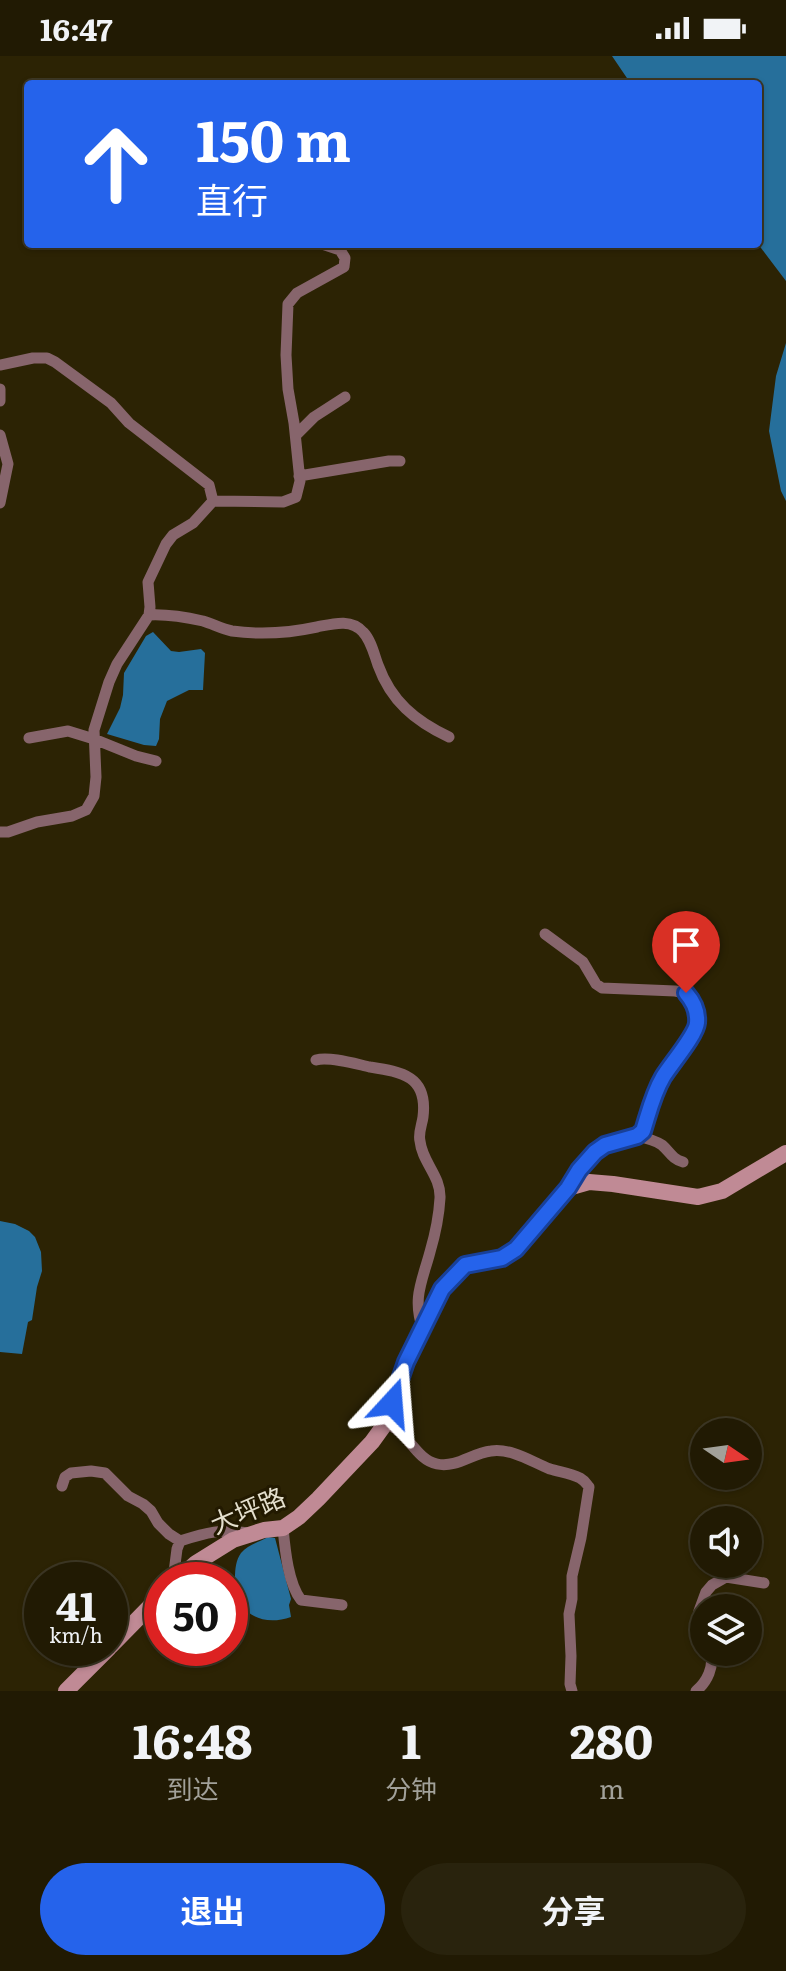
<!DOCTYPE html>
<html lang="zh">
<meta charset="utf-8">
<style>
body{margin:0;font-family:Literata,"Noto Sans SC",serif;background:#29230d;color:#f1f3f6;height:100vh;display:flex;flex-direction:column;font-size:30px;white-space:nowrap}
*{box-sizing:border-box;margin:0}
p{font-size:26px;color:#a2a19a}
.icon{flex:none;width:44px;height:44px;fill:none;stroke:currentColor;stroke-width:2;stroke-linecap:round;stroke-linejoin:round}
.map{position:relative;height:1635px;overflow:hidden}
.panel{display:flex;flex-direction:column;background:#211a03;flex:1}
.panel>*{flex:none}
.hud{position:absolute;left:24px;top:24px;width:738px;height:168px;border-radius:8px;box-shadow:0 2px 6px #0004,0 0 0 2px #3e3825;background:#2563eb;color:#fff;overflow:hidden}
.needle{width:52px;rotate:103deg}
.buttons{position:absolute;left:690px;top:1362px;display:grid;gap:16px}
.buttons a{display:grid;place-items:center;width:72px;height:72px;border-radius:50%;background:#211a03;box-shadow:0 2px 6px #0004,0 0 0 2px #3e3825;font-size:40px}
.speed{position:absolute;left:24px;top:1506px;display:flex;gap:16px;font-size:40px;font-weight:700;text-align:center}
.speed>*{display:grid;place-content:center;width:104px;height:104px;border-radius:50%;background:#211a03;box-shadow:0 2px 6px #0004,0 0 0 2px #3e3825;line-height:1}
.speed small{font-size:20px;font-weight:400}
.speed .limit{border:12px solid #d22;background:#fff;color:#111}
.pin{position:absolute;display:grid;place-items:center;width:68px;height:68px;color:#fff;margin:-82px -34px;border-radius:50% 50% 50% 0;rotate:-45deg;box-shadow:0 0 8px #0007}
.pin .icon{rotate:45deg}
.me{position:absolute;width:88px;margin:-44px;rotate:19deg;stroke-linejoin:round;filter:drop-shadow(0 0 6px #0008)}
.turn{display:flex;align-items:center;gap:28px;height:168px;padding:0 40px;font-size:36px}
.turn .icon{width:104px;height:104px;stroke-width:2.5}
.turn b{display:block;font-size:56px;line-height:68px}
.eta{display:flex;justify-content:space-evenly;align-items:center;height:136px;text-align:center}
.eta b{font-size:48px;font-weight:700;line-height:56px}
.primary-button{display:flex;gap:16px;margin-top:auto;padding:16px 40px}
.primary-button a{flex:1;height:92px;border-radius:48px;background:#2563eb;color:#fff;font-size:32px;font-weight:700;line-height:92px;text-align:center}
.primary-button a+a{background:#29230d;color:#f1f3f6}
.status{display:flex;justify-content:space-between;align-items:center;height:56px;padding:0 40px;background:#211a03;direction:ltr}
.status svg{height:22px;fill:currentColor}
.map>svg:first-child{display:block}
</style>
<div class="status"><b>16:47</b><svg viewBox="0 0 49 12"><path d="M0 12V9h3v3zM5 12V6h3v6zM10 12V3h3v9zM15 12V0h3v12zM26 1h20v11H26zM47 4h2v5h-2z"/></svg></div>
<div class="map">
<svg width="786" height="1635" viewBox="0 0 786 1635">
<rect width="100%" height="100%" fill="#2c2304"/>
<path fill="#266f9b" d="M 612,0 L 786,0 L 786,225 L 758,188 L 758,28 L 631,28 Z
M 786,287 L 786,445 L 781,435 L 769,375 L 776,320 Z
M 153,576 L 171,595 L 179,596 L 201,593 L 205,597 L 203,634 L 189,634 L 167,645 L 160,663 L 159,683 L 156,690 L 144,689 L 107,678 L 120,652 L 123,639 L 124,617 L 146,580 Z
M 0,1165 L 15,1168 L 29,1175 L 35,1181 L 41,1196 L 42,1215 L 37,1231 L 32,1264 L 28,1266 L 22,1298 L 0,1296 Z
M 268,1481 L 275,1482 L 291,1543 L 289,1549 L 291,1561 C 259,1572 234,1555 235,1522 C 235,1513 236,1504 241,1497 C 248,1489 259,1486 268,1481 Z"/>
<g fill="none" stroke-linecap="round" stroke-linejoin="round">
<path stroke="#87656c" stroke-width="11" d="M 0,309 L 33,302 L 47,302 L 55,306 L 111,347 L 129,367 L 209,429 L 213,445
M 0,333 L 0,345
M 0,379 L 8,408 L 0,447
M 296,379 L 314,361 L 345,341
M 299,420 L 389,405 L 400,405
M 149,559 C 167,558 185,561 203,565 C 213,568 222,573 232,575 C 261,579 289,577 317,571 C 332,568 351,562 363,576 C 371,584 374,598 378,609 C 391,645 415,665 449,681
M 29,682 L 68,675 L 94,683 L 136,700 L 156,705
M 0,776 L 8,776 L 37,766 L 72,760 L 86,754 L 94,740 L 96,721 L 94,674 L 109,626 L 117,608 L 149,559 L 150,551 L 148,526 L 166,488 L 173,479 L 193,467 L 213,445 L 283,446 L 296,441 L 300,425 L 294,367 L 288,333 L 286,299 L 288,248 L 297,237 L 344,211 L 345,202 L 340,194 L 322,188
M 545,878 L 583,906 L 596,928 L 602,932 L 675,935 L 686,937 L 692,944 L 698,964 L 695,974 L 664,1019 L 656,1034 L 649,1050 L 643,1075 L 637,1080 L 605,1089 L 595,1096 L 579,1114 L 568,1132
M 316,1004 C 329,1000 356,1008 370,1011 C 402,1016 428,1020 423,1061 C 422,1069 418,1077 420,1085 C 422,1106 441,1120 440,1142 C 439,1160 435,1179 430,1196 C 422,1226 412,1242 423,1274
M 637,1080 C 646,1082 655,1084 662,1089 C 670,1096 672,1103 683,1106
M 385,1368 C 408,1373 414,1403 437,1408 C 457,1412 472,1397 491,1395 C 512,1392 532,1406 550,1413 C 560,1416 571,1417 580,1422 C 585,1425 585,1426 589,1431 L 581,1482 L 572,1520 L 572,1543 L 569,1558 L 571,1600 L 570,1628 L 572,1635
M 62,1430 L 65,1421 L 71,1417 L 91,1415 L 105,1417 L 128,1440 L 143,1448 L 151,1455 L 158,1467 L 169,1478 L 180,1485
M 283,1472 C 285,1493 288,1527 301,1544 L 342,1549
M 173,1524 L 177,1493 L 180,1485 C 208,1476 220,1473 249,1477
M 704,1581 L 699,1555 L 706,1536 L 712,1529 L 726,1521 L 764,1527
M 696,1635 C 707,1626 715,1610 710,1596"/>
<path stroke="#c08a95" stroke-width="16" d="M 177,1524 L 196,1507 L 233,1484 L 264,1474 L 283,1472 L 299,1461 L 318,1443 L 372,1386 L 385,1368 L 406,1306 L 442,1233 L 465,1209 L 502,1202 L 516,1193 L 568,1132 L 589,1126 L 613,1128 L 698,1141 L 722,1135 L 786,1097
M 110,1591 L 162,1538
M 66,1635 L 109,1592"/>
</g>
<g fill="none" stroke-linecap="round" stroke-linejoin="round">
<g stroke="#184099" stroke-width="20">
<path id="route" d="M 392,1347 L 406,1306 L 442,1233 L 465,1209 L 502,1202 L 516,1193 L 568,1132 L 579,1114 L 595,1096 L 605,1089 L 637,1080 L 643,1075 C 649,1056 653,1038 663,1021 C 671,1008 696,979 697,967 C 698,956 693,945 686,937"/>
</g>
<use href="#route" stroke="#2563eb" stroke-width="14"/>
</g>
<g text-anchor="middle" stroke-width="6" stroke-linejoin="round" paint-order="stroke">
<g font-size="26" fill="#e4dfcd" stroke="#221900">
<text transform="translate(248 1455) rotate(-23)" y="9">大坪路</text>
</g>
</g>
</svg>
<div class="buttons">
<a><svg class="needle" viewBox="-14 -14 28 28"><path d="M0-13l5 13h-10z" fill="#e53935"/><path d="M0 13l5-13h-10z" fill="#a2a19a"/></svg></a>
<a><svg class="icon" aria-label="sound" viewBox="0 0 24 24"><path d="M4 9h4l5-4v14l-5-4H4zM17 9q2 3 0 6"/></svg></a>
<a><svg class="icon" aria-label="layers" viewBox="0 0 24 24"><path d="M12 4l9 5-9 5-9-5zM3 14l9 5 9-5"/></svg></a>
</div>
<div class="speed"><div>41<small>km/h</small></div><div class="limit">50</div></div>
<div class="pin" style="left:686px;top:937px;background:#d93025"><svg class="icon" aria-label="arrive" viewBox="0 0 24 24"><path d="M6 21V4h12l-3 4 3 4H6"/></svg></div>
<svg class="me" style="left:392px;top:1347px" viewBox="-20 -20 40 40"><path d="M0-17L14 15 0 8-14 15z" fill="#2563eb" stroke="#fff" stroke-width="4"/></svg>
<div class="hud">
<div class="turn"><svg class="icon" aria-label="ahead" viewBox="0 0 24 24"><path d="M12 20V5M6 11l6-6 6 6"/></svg><div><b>150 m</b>直行</div></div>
</div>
</div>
<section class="panel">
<div class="eta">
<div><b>16:48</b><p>到达</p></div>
<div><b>1</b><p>分钟</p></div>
<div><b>280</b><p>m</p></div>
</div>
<div class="primary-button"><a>退出</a><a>分享</a></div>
</section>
